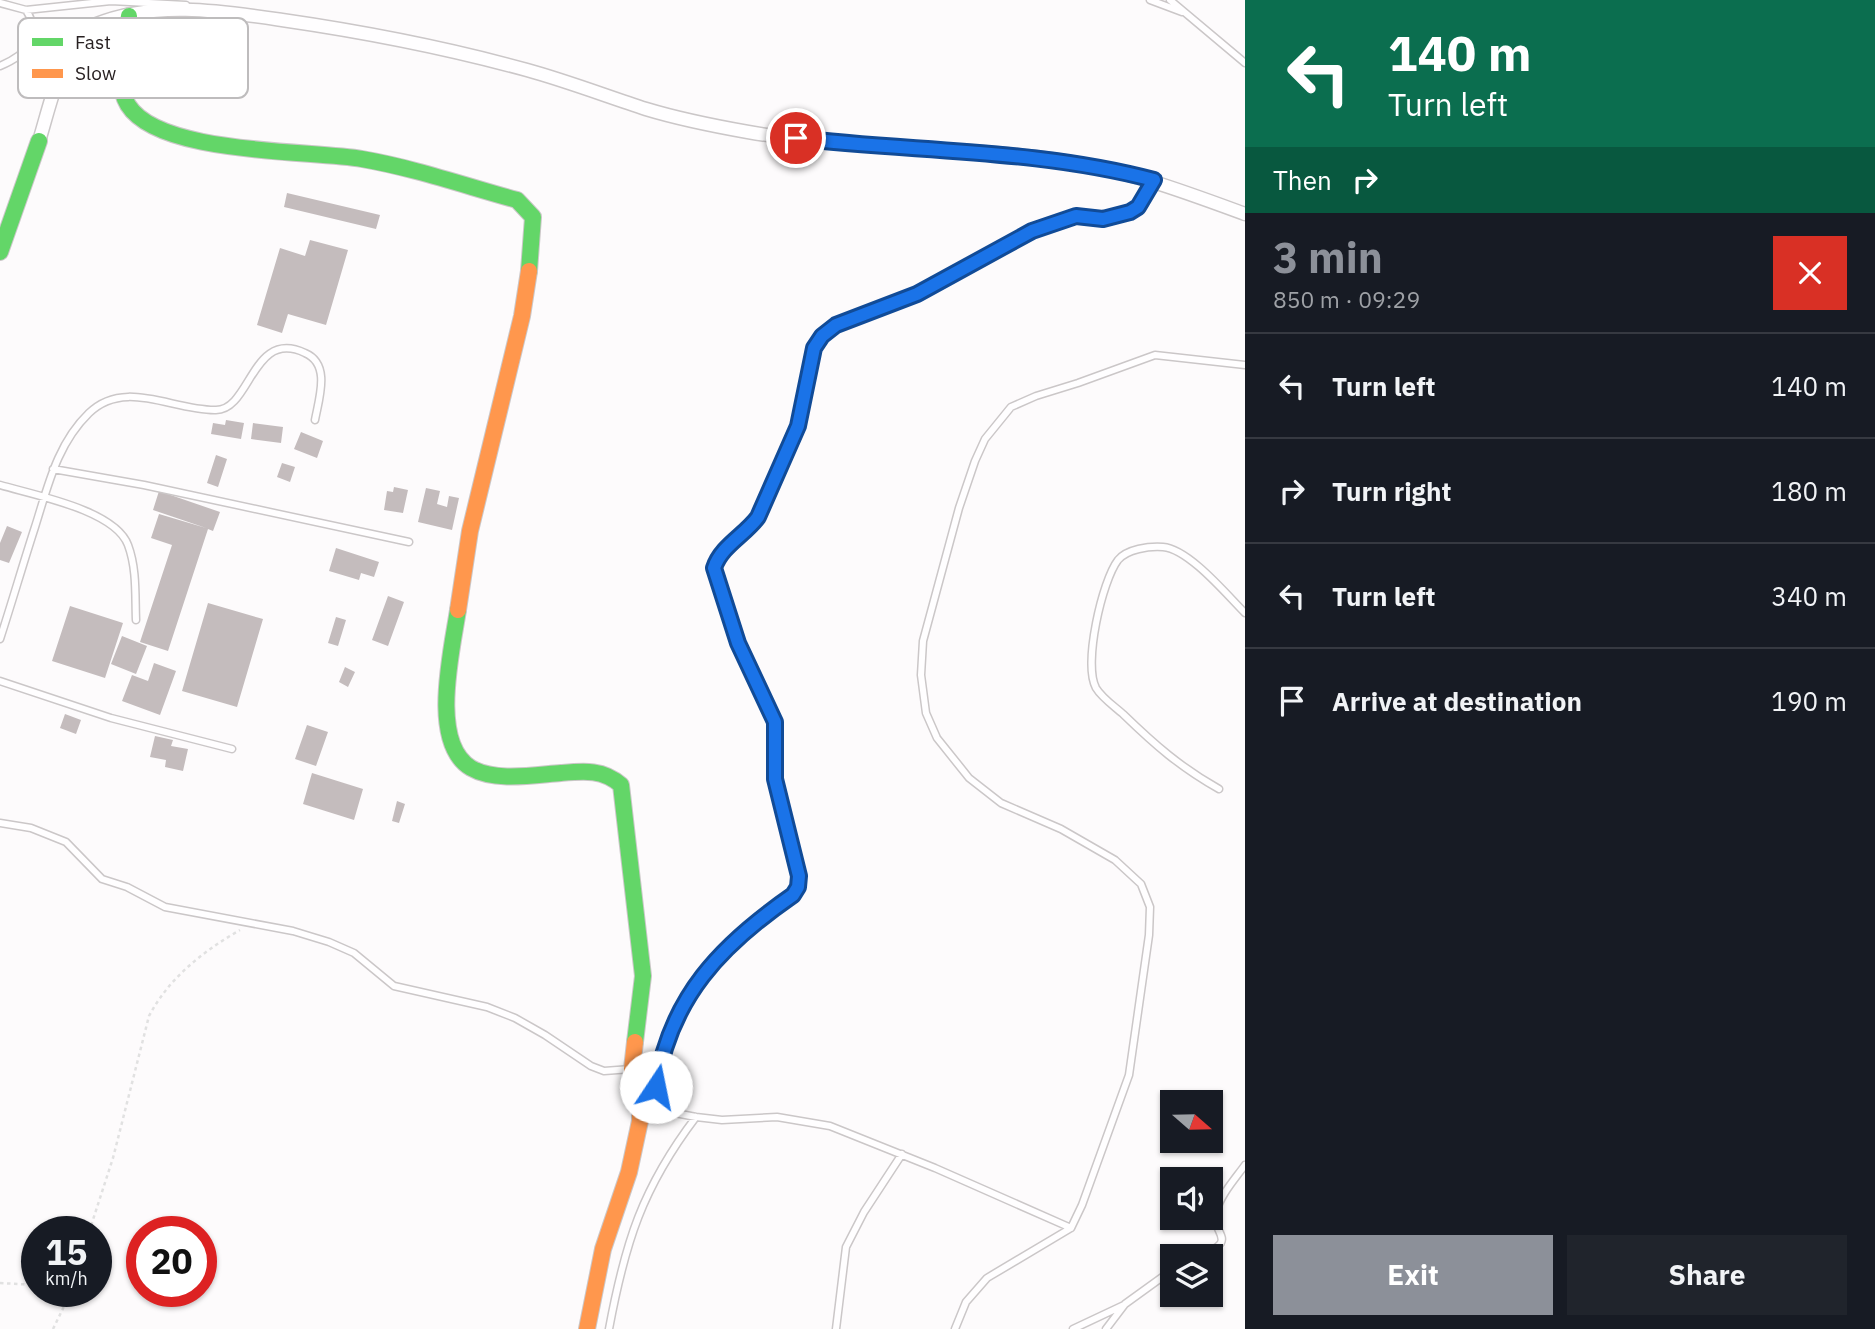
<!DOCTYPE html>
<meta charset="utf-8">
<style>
body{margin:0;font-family:"IBM Plex Sans",sans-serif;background:#20242c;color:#f1f3f6;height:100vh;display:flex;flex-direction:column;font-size:26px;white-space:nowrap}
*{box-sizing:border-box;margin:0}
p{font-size:23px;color:#9ea1a6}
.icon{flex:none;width:38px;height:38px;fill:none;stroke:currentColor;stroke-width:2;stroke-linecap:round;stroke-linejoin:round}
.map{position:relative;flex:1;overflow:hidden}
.details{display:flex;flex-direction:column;background:#171b24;width:630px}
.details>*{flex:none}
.banner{background:#0b6e4f;color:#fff;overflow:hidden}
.needle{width:46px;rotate:110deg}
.fabs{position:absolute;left:1160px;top:1090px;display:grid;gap:14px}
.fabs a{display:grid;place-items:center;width:63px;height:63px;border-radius:0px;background:#171b24;box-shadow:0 2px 5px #0004;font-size:35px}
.speed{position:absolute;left:21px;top:1216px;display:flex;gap:14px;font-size:35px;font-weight:700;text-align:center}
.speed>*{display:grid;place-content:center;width:91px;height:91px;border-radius:50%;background:#171b24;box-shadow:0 2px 5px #0004;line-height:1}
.speed small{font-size:18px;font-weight:400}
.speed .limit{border:10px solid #d22;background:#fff;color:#111}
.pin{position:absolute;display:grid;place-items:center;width:60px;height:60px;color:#fff;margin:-30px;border:4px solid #fff;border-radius:50%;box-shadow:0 2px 7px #0007}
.me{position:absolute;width:77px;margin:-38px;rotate:11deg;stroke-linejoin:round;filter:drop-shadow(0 0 5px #0008)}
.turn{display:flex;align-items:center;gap:24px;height:147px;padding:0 28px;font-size:32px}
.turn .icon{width:91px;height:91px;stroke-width:2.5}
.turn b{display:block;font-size:49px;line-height:60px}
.then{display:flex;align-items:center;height:66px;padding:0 28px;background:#0003;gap:14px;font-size:26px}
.round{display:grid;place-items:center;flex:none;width:74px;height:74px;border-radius:0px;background:#20242c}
.summary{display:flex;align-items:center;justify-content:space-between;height:119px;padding:0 28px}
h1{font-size:42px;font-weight:800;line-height:52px;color:#8c9099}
.cta{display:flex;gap:14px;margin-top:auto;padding:14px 28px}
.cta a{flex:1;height:80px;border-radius:0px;background:#8c9099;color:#fff;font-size:28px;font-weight:800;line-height:80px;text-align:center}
.cta a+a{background:#20242c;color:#f1f3f6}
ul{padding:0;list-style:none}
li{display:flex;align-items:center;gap:21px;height:105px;padding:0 28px;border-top:2px solid #363941}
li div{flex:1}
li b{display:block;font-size:26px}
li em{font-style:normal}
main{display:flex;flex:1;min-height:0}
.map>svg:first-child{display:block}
</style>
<main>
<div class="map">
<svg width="1245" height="1329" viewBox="0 0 1245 1329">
<rect width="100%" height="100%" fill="#fdfbfc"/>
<path fill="#c4bcbd" d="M 287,193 L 380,215 L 376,229 L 284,207 Z
M 310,240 L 348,250 L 326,325 L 288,314 L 282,333 L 257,325 L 280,248 L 305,256 Z
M 226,420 L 244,423 L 241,439 L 211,434 L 213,423 L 225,425 Z
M 253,423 L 283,427 L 281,443 L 251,439 Z
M 301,432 L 323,441 L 317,458 L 294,449 Z
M 216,455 L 227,459 L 218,487 L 207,483 Z
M 282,463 L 295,467 L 290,482 L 277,477 Z
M 394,487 L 408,490 L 403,513 L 384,510 L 387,491 L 393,492 Z
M 426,488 L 440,491 L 437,504 L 447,507 L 449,496 L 459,498 L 452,530 L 418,522 Z
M 159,491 L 220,512 L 213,531 L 208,529 L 168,651 L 140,642 L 172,545 L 151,538 L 159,514 L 206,528 L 153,510 Z
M 7,526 L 22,532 L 9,563 L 0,560 L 0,543 Z
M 336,548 L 379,562 L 374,577 L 361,573 L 359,580 L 329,571 Z
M 388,596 L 404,602 L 388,646 L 372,640 Z
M 208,603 L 263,619 L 237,707 L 182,691 Z
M 70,606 L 123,623 L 105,678 L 52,661 Z
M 336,617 L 346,620 L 338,646 L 328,643 Z
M 122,636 L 147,646 L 136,674 L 111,664 Z
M 154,663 L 176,671 L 160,715 L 122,701 L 132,675 L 148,681 Z
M 345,667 L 355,672 L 348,687 L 339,682 Z
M 65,714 L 81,720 L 76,734 L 60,728 Z
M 307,725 L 328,732 L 316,766 L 295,759 Z
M 155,736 L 173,740 L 171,746 L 188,749 L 183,771 L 165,767 L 166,760 L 150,757 Z
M 312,773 L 363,789 L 354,820 L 303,804 Z
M 397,801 L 405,804 L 399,823 L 392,821 Z"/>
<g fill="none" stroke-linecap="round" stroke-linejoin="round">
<g stroke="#cbc7c8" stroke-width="9">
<path id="lane" d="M 1150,0 L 1182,12
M 1170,0 L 1245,63
M 0,3 L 26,10 L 111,1 L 186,5
M 0,66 C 26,55 44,38 26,10
M 53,469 L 144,485 L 409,542
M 0,485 C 34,495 115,510 128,545 C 137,569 135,596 136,620
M 0,639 C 12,602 23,564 35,527 C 48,486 57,444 89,413 C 125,378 173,411 216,410 C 251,410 252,328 305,353 C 331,364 319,398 315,420
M 0,681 L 111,718 L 232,749
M 1219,789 C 1180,767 1155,745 1123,714 C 1114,706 1102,698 1096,688 C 1083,664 1102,581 1118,560 C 1127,549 1149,546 1163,547 C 1189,549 1227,595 1245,613
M 0,823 L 31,828 L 66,842 L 102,879 L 127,887 L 165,907 L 293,931 L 329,942 L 354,953 L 394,986 L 487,1007 L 515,1018 L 545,1035 L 591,1066 L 604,1071 L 631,1069
M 649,1108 L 696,1117 L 722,1120 L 777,1117 L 830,1126 L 935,1168 L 1071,1228
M 653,1108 C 656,1085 659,1062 666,1039 C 689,976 739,933 793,895 L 798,887 L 799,876 L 775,779 L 775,722 L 738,643 L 724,605 L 714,568 L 717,559 L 750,529 L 758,517 L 798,426 L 811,360 L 822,336 L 836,325 L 917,294 L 1032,231 L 1076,217 L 1103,219 L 1130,212 L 1138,207 L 1153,183
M 1197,1256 C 1243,1240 1210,1235 1216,1212 C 1221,1194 1235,1179 1245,1165
M 609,1329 C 625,1243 642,1188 696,1117
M 836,1329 L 846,1247 L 864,1212 L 902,1154
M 955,1329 L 966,1302 L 987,1278 L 1071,1228 L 1082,1205 L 1129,1075 L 1149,935 L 1150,907 L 1141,884 L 1115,860 L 1061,829 L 1001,803 L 969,778 L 937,738 L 926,713 L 921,675 L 923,641 L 959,508 L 975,461 L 985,439 L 1011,407 L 1036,396 L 1078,383 L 1155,355 L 1245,365
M 1073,1329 L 1124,1305
M 1106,1329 L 1125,1304 L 1172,1270"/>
</g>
<g stroke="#cbc7c8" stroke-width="15">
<path id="street" d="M 39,141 C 49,110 63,39 94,25 C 153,0 222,11 282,20 C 365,32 447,48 527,70 C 567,81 606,96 646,109 C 679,119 714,126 748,132 C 852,150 958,145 1063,161 C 1127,170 1185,192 1245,214"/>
</g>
<g stroke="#cbc7c8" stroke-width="18">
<path id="fast" d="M 129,16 C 125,42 113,80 128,105 C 159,155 309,150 362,159 C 414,168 466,186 517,200 L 533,217 L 529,271
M 0,252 L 39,141
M 458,610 C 452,650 429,743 471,768 C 495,782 534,775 561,773 C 584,771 603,769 621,785 L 643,976 L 635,1042"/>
</g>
<g stroke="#cbc7c8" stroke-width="18">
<path id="slow" d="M 458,610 L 470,531 L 522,316 L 529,271
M 587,1329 L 603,1249 L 629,1172 L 640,1121 L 640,1106 L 632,1069 L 635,1042"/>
</g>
<path stroke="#e1e1e1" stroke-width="2.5" stroke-dasharray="3.5 3.5" stroke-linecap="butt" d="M 89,1232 L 113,1158 L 149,1016 C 169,978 202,952 240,930
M 0,1283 L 37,1285
M 53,1329 L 71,1292"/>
<use href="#lane" stroke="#fffeff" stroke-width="6"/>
<use href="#street" stroke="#fffeff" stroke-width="12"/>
<use href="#fast" stroke="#63d668" stroke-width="16"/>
<use href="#slow" stroke="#ff974d" stroke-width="16"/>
</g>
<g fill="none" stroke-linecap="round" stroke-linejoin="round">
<g stroke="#114b97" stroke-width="18">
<path id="route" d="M 656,1087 C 670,997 721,945 793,895 L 798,887 L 799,876 L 775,779 L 775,722 L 738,643 L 714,568 C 721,546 745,535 758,517 L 798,426 L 814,348 L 822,336 L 836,325 L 917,294 L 1032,231 L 1076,216 L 1103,219 L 1130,212 L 1138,207 L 1154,180 C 1037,149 916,152 796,138"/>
</g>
<use href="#route" stroke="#1a73e8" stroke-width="12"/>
</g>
<rect x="18" y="18" width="230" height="80" rx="10" fill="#fff" stroke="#bebcbd" stroke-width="2"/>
<rect x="32" y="38" width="31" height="8" fill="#63d668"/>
<rect x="32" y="69" width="31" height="9" fill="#ff974d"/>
<g font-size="19" fill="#282122">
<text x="75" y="49">Fast</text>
<text x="75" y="80">Slow</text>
</g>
</svg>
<div class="fabs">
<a><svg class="needle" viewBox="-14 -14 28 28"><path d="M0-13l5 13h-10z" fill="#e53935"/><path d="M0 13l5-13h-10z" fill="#9ea1a6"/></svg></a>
<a><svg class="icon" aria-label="sound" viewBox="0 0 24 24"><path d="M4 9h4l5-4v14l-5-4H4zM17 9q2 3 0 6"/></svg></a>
<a><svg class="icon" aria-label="layers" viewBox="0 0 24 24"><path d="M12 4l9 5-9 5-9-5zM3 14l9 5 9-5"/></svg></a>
</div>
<div class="speed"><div>15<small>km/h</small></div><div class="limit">20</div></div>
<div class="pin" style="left:796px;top:138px;background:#d93025"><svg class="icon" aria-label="arrive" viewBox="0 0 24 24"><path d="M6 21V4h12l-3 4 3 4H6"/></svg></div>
<svg class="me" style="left:656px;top:1087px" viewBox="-20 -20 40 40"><circle r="19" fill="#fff"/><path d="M0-13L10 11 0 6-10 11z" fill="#1a73e8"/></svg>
</div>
<section class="details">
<div class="banner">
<div class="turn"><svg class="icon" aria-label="left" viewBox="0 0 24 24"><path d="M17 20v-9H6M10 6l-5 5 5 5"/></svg><div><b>140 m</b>Turn left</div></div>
<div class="then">Then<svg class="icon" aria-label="right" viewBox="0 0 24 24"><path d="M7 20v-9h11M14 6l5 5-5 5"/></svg></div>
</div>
<div class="summary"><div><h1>3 min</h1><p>850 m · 09:29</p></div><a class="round" style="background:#d93025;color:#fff"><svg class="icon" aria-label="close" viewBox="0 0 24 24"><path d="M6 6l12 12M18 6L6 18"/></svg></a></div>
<ul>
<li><svg class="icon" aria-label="left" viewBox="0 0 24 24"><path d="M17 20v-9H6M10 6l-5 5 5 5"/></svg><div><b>Turn left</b></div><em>140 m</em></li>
<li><svg class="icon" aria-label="right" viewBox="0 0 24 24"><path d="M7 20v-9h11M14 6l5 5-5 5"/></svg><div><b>Turn right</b></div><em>180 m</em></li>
<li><svg class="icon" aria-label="left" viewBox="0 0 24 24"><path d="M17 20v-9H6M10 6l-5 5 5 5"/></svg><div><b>Turn left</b></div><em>340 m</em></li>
<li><svg class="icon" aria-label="arrive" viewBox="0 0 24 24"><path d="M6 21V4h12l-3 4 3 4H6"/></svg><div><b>Arrive at destination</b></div><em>190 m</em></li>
</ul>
<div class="cta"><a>Exit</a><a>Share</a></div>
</section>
</main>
